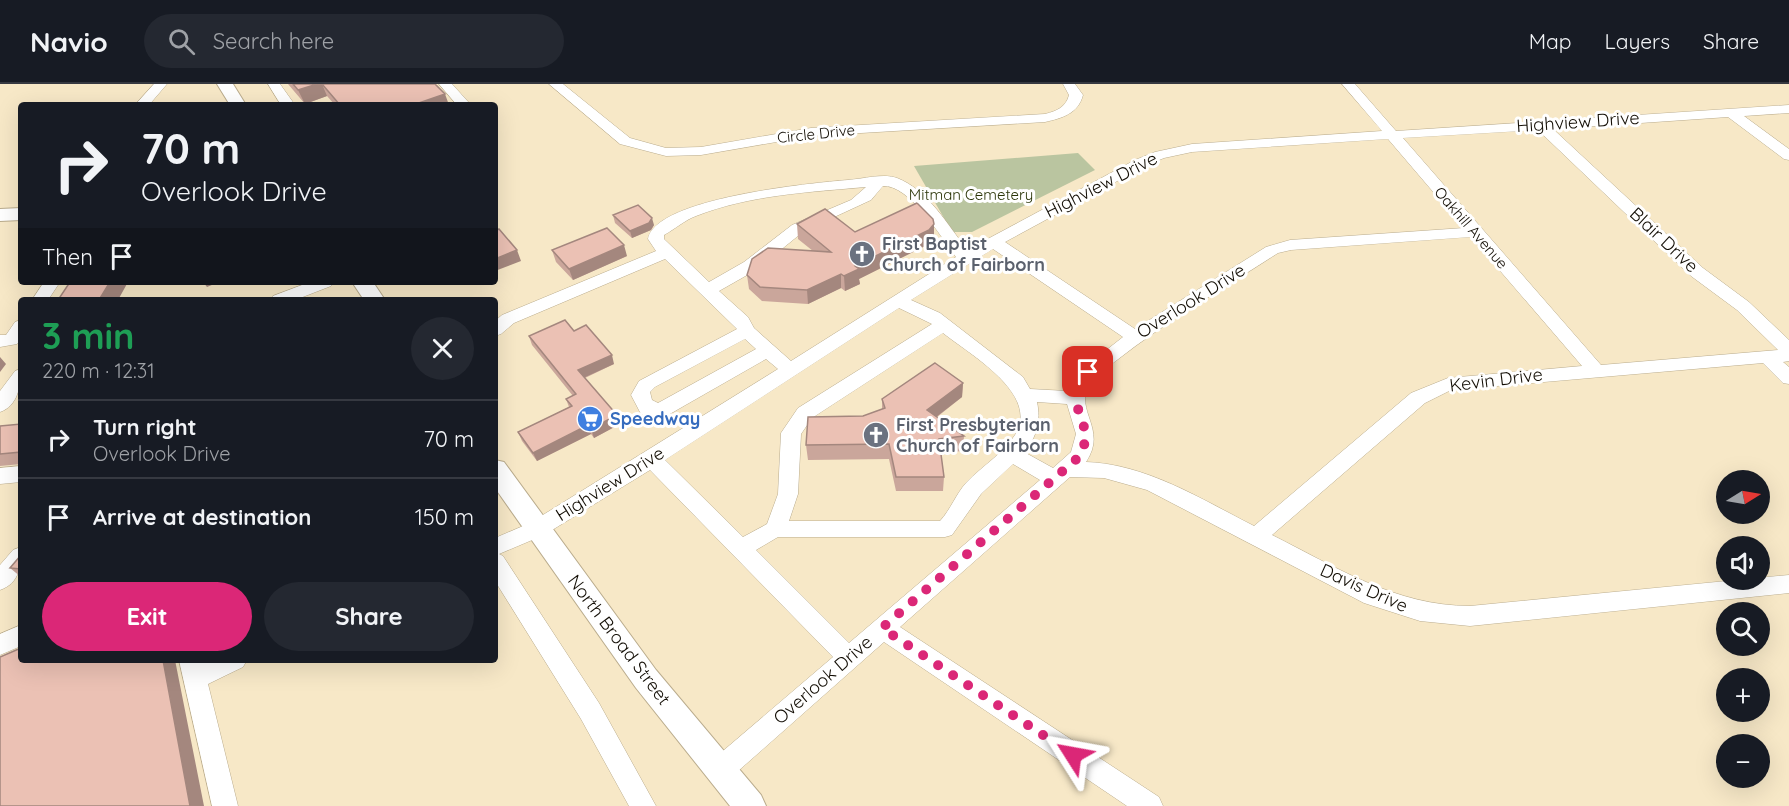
<!DOCTYPE html>
<meta charset="utf-8">
<style>
body{margin:0;font-family:Quicksand,sans-serif;background:#242831;color:#f1f3f6;height:100vh;display:flex;flex-direction:column;font-size:22px;white-space:nowrap}
*{box-sizing:border-box;margin:0}
p{font-size:20px;color:#9ea1a6}
.icon{flex:none;width:33px;height:33px;fill:none;stroke:currentColor;stroke-width:2;stroke-linecap:round;stroke-linejoin:round}
.map{position:relative;flex:1;overflow:hidden}
.side{position:absolute;left:18px;top:213px;width:480px;height:366px;display:flex;flex-direction:column;background:#171b24;border-radius:6px;box-shadow:0 6px 24px #0002}
.side>*{flex:none}
.banner{position:absolute;left:18px;top:18px;width:480px;height:183px;border-radius:6px;box-shadow:0 6px 24px #0002;background:#171b24;color:#f1f3f6;overflow:hidden}
.needle{width:39px;rotate:79deg}
.fabs{position:absolute;left:1716px;top:386px;display:grid;gap:12px}
.fabs a{display:grid;place-items:center;width:54px;height:54px;border-radius:50%;background:#171b24;box-shadow:0 6px 24px #0002;font-size:30px}
.pin{position:absolute;display:grid;place-items:center;width:51px;height:51px;color:#fff;margin:-26px;border-radius:12px;box-shadow:0 3px 9px #0006}
.me{position:absolute;width:66px;margin:-33px;rotate:304deg;stroke-linejoin:round;filter:drop-shadow(0 0 4px #0008)}
.turn{display:flex;align-items:center;gap:21px;height:126px;padding:0 24px;font-size:27px}
.turn .icon{width:78px;height:78px;stroke-width:2.5}
.turn b{display:block;font-size:42px;line-height:51px}
.then{display:flex;align-items:center;height:57px;padding:0 24px;background:#0003;gap:12px;font-size:22px}
.round{display:grid;place-items:center;flex:none;width:63px;height:63px;border-radius:32px;background:#242831}
.summary{display:flex;align-items:center;justify-content:space-between;height:102px;padding:0 24px}
h1{font-size:36px;font-weight:800;line-height:45px;color:#1e9e55}
.button{display:flex;gap:12px;margin-top:auto;padding:12px 24px}
.button a{flex:1;height:69px;border-radius:36px;background:#db2777;color:#fff;font-size:24px;font-weight:800;line-height:69px;text-align:center}
.button a+a{background:#242831;color:#f1f3f6}
ul{padding:0;list-style:none}
li{display:flex;align-items:center;gap:18px;height:78px;padding:0 24px;border-top:2px solid #363941}
li div{flex:1}
li b{display:block;font-size:22px}
li em{font-style:normal}
header{display:flex;align-items:center;gap:36px;box-sizing:border-box;height:84px;padding:0 30px;background:#171b24;border-bottom:2px solid #363941}
header strong{font-size:28px}
nav{display:flex;gap:33px;margin-inline-start:auto;font-size:21px}
.search{width:420px;height:54px;background:#242831;display:flex;align-items:center;gap:15px;box-sizing:border-box;padding:0 21px;border-radius:33px;color:#9ea1a6;font-size:22px}
.map>svg:first-child{display:block}
</style>
<header>
<strong>Navio</strong>
<div class="search"><svg class="icon" aria-label="search" viewBox="0 0 24 24"><circle cx="10" cy="10" r="6"/><path d="M15 15l6 6"/></svg>Search here</div>
<nav><a>Map</a><a>Layers</a><a>Share</a></nav>
</header>
<div class="map">
<svg width="1789" height="722" viewBox="0 0 1789 722">
<rect width="100%" height="100%" fill="#f7e8c7"/>
<path fill="#bac5a0" d="M 1078,69 L 1095,86 L 972,148 L 952,148 L 914,82 Z"/>
<g fill="none" stroke-linecap="round" stroke-linejoin="round">
<g stroke="#baac8d" stroke-width="1">
<path id="minor" d="M 154,0 L 167,0 L 149,21 L 135,21 Z
M 268,0 L 280,0 L 295,21 L 281,21 Z
M 439,0 L 452,0 L 471,21 L 457,21 Z
M 549,0 L 563,0 L 630,54 L 666,64 L 701,63 L 811,44 L 1045,30 C 1057,27 1066,23 1069,11 L 1063,0 L 1075,0 L 1083,11 C 1078,30 1062,34 1045,38 L 811,52 L 701,71 L 666,72 L 620,60 Z
M 1342,0 L 1355,0 L 1396,47 L 1789,21 L 1789,29 L 1744,32 L 1789,65 L 1789,76 L 1784,75 L 1728,33 L 1553,45 L 1703,184 L 1749,218 L 1789,256 L 1789,277 L 1783,278 L 1789,283 L 1789,300 L 1783,299 L 1763,279 L 1451,306 L 1425,319 L 1272,451 C 1336,483 1396,522 1470,522 L 1789,491 L 1789,509 L 1470,542 L 1420,537 L 1364,519 L 1147,406 L 1104,394 L 1070,393 L 900,543 L 1159,713 L 1163,722 L 1127,722 L 884,558 L 728,696 L 719,699 L 710,696 L 706,687 L 710,678 L 833,573 L 650,386 L 544,451 L 499,470 L 503,472 L 599,619 L 656,722 L 629,722 L 581,635 L 495,497 L 495,454 L 530,439 L 778,285 L 766,275 L 668,331 L 661,333 L 641,330 L 631,311 L 639,297 L 737,245 L 665,175 L 514,239 L 501,250 L 495,252 L 495,237 L 502,231 L 656,167 L 648,155 C 655,114 812,99 848,96 C 863,95 883,89 897,94 C 928,106 948,141 967,166 L 1135,76 L 1155,68 L 1192,60 L 1382,47 ZM 1538,46 L 1691,192 L 1737,226 L 1778,266 L 1601,281 L 1403,54 ZM 1388,55 L 1464,144 L 1290,156 L 1266,163 L 1135,245 L 1005,158 L 1145,82 L 1164,74 L 1192,68 ZM 883,102 C 909,100 941,153 956,173 L 791,277 L 754,244 L 748,233 L 719,207 L 756,186 L 804,147 L 871,116 ZM 866,103 L 851,116 L 792,141 L 744,178 L 709,198 L 664,155 L 664,151 C 675,145 685,136 696,132 C 749,111 810,108 866,103 ZM 1471,153 L 1582,282 L 1448,294 L 1411,309 L 1254,442 C 1201,415 1146,380 1086,378 C 1108,345 1074,327 1089,300 C 1094,290 1108,283 1117,276 C 1167,237 1224,204 1278,169 L 1291,166 ZM 993,165 L 1123,253 L 1077,289 L 1067,307 L 1030,305 L 1023,293 L 940,229 L 911,216 ZM 899,224 L 932,240 L 798,324 L 781,349 L 778,410 L 767,440 L 743,453 L 665,376 ZM 943,249 C 969,270 1041,310 1015,351 C 1003,370 982,382 966,399 C 956,410 951,425 940,437 L 789,437 L 798,410 L 801,350 L 812,334 ZM 745,255 L 756,265 L 658,319 L 652,316 L 650,308 L 655,303 ZM 1037,318 L 1067,320 L 1076,350 L 1071,368 L 1053,384 L 1024,368 C 1037,353 1041,337 1037,318 ZM 1013,380 L 1040,396 L 849,559 L 756,466 L 778,453 L 945,453 L 952,451 L 981,410 Z
M 44,198 L 60,198 L 48,216 L 32,216 Z
M 310,198 L 333,198 L 331,202 L 295,216 L 271,216 L 273,212 Z
M 21,236 L 21,255 L 17,260 L 0,263 L 0,251 L 6,251 L 15,238 Z
M 21,285 C 21,301 18,322 0,328 L 0,307 L 15,287 Z
M 21,382 L 21,398 L 0,400 L 0,384 Z
M 21,463 C 21,482 20,499 0,506 L 0,481 L 13,466 Z
M 21,541 L 21,562 L 0,571 L 0,550 Z
M 179,576 L 203,576 L 203,579 L 211,576 L 247,576 L 243,583 L 208,600 L 238,722 L 212,722 Z"/>
</g>
<g stroke="#baac8d" stroke-width="2">
<path id="major" d="M 217,0 L 233,0 L 246,21 L 230,21 Z
M 21,124 L 21,136 L 0,137 L 0,125 Z
M 352,198 L 373,198 L 385,216 L 364,216 Z
M 495,376 L 504,378 L 656,586 L 761,711 L 766,722 L 730,722 L 636,604 L 495,404 Z"/>
</g>
<use href="#minor" fill="#fff" fill-rule="evenodd"/>
<use href="#major" fill="#fff" fill-rule="evenodd"/>
</g>
<path fill="#caa69b" d="M 288,0 L 435,0 L 449,21 L 335,21 L 327,12 L 305,20 Z
M 613,131 L 654,141 L 651,146 L 632,154 L 615,139 Z
M 797,140 L 855,148 L 934,140 L 934,154 L 929,160 L 859,195 L 860,200 L 845,207 L 841,204 L 808,220 L 762,217 L 749,205 L 747,191 L 813,167 L 798,155 Z
M 552,166 L 627,172 L 573,196 L 556,178 Z
M 574,247 L 614,280 L 585,294 L 617,331 L 620,340 L 594,354 L 591,350 L 537,377 L 522,357 L 518,348 L 569,323 L 566,315 L 573,312 L 532,261 L 529,252 Z
M 963,299 L 962,313 L 937,333 L 964,352 L 963,367 L 941,369 L 944,393 L 943,407 L 896,407 L 889,375 L 808,376 L 806,361 L 863,332 L 882,325 L 882,315 Z
M 21,340 L 21,380 L 0,382 L 0,342 Z
M 21,471 L 21,493 L 10,484 Z"/>
<path fill="#a4877e" d="M 317,0 L 322,0 L 327,12 L 305,20 L 298,6 Z
M 445,10 L 449,21 L 413,21 Z
M 652,134 L 654,141 L 651,146 L 632,154 L 630,147 Z
M 934,140 L 934,154 L 929,160 L 859,195 L 860,200 L 845,207 L 844,192 L 855,182 Z
M 624,161 L 627,172 L 573,196 L 569,185 Z
M 517,166 L 521,177 L 495,187 L 495,175 Z
M 841,190 L 841,204 L 808,220 L 807,206 Z
M 110,198 L 128,198 L 118,216 L 99,216 Z
M 203,198 L 219,198 L 207,203 Z
M 612,271 L 614,280 L 581,295 L 578,286 Z
M 0,273 L 6,280 L 0,288 Z
M 963,299 L 962,313 L 927,340 L 927,326 Z
M 617,331 L 620,340 L 594,354 L 591,345 Z
M 588,341 L 591,350 L 537,377 L 533,369 Z
M 163,576 L 175,576 L 204,722 L 190,722 Z"/>
<path fill="#ebc1b4" stroke="#a4877e" stroke-width="1.5" d="M 293,0 L 317,0 L 298,6 Z
M 322,0 L 435,0 L 445,10 L 413,21 L 340,21 Z
M 917,119 L 933,135 L 934,140 L 929,146 L 855,182 L 859,185 L 844,192 L 841,190 L 807,206 L 760,203 L 747,191 L 752,175 L 768,164 L 831,168 L 797,140 L 825,125 L 855,148 Z
M 638,121 L 652,134 L 649,139 L 630,147 L 613,131 Z
M 607,144 L 624,161 L 569,185 L 552,166 Z
M 499,145 L 517,166 L 495,175 L 495,147 Z
M 70,198 L 110,198 L 99,216 L 58,216 Z
M 565,236 L 574,247 L 586,241 L 612,271 L 578,286 L 617,331 L 591,345 L 588,341 L 533,369 L 518,348 L 572,322 L 566,315 L 576,310 L 529,252 Z
M 935,279 L 963,299 L 927,326 L 964,352 L 939,355 L 944,393 L 896,393 L 889,360 L 806,361 L 808,333 L 863,332 L 885,324 L 882,315 Z
M 21,340 L 21,368 L 0,370 L 0,342 Z
M 21,471 L 21,485 L 10,484 Z
M 21,564 L 21,576 L 163,576 L 190,722 L 0,722 L 0,573 Z"/>
<g fill="none" stroke-linecap="round" stroke-linejoin="round">
<path stroke="#db2777" stroke-width="10" stroke-dasharray="0 18" d="M 1073,671 L 882,544 L 1080,372 C 1099,335 1056,320 1088,288"/>
</g>
<defs>
<g id="church-disc" transform="scale(1.35)"><circle r="9.5" fill="#6b7280" stroke="#fff"/><path d="M-1.2-6h2.4v3.5h3.3v2.4h-3.3V6h-2.4V-.1h-3.3v-2.4h3.3Z" fill="#fff"/></g>
<g id="supermarket-disc" transform="scale(1.35)"><circle r="9.5" fill="#3f7fe0" stroke="#fff"/><path d="M-6-5.5h2.5l.6 2H6L4.5 2H-2.5L-4.4-4H-6ZM-1.5 3.2a1.3 1.3 0 1 0 .1 0ZM3 3.2a1.3 1.3 0 1 0 .1 0Z" fill="#fff"/></g>
</defs>
<g fill-rule="evenodd">
<use href="#church-disc" x="862" y="170"/>
<use href="#supermarket-disc" x="590" y="335"/>
<use href="#church-disc" x="876" y="351"/>
</g>
<g text-anchor="middle" stroke-width="6" stroke-linejoin="round" paint-order="stroke">
<g font-size="15" fill="#120d04" stroke="#fff">
<text transform="translate(816 50) rotate(-6)" y="5">Circle Drive</text>
<text transform="translate(1471 144) rotate(49)" y="5">Oakhill Avenue</text>
</g>
<g font-size="15" fill="#2a3407" stroke="#fff">
<text x="971" y="116">Mitman Cemetery</text>
</g>
<g font-size="18" fill="#120d04" stroke="#fff">
<text transform="translate(1578 38) rotate(-4)" y="6">Highview Drive</text>
<text transform="translate(1101 101) rotate(-27)" y="6">Highview Drive</text>
<text transform="translate(1664 156) rotate(43)" y="6">Blair Drive</text>
<text transform="translate(1191 217) rotate(-32)" y="6">Overlook Drive</text>
<text transform="translate(1496 296) rotate(-7)" y="6">Kevin Drive</text>
<text transform="translate(610 400) rotate(-32)" y="6">Highview Drive</text>
<text transform="translate(1364 504) rotate(24)" y="6">Davis Drive</text>
<text transform="translate(619 556) rotate(53)" y="6">North Broad Street</text>
<text transform="translate(823 596) rotate(-41)" y="6">Overlook Drive</text>
</g>
<g font-size="18" font-weight="bold" fill="#5b616d" stroke="#fff" text-anchor="start">
<text x="882" y="166">First Baptist<tspan x="882" dy="21">Church of Fairborn</tspan></text>
<text x="896" y="347">First Presbyterian<tspan x="896" dy="21">Church of Fairborn</tspan></text>
</g>
<g font-size="18" font-weight="bold" fill="#366cbe" stroke="#fff" text-anchor="start">
<text x="610" y="341">Speedway</text>
</g>
</g>
</svg>
<div class="fabs">
<a><svg class="needle" viewBox="-14 -14 28 28"><path d="M0-13l5 13h-10z" fill="#e53935"/><path d="M0 13l5-13h-10z" fill="#9ea1a6"/></svg></a>
<a><svg class="icon" aria-label="sound" viewBox="0 0 24 24"><path d="M4 9h4l5-4v14l-5-4H4zM17 9q2 3 0 6"/></svg></a>
<a><svg class="icon" aria-label="search" viewBox="0 0 24 24"><circle cx="10" cy="10" r="6"/><path d="M15 15l6 6"/></svg></a>
<a>+</a>
<a>−</a>
</div>
<div class="pin" style="left:1088px;top:288px;background:#d93025"><svg class="icon" aria-label="arrive" viewBox="0 0 24 24"><path d="M6 21V4h12l-3 4 3 4H6"/></svg></div>
<svg class="me" style="left:1073px;top:671px" viewBox="-20 -20 40 40"><path d="M0-17L14 15 0 8-14 15z" fill="#db2777" stroke="#fff" stroke-width="4"/></svg>
<div class="banner">
<div class="turn"><svg class="icon" aria-label="right" viewBox="0 0 24 24"><path d="M7 20v-9h11M14 6l5 5-5 5"/></svg><div><b>70 m</b>Overlook Drive</div></div>
<div class="then">Then<svg class="icon" aria-label="arrive" viewBox="0 0 24 24"><path d="M6 21V4h12l-3 4 3 4H6"/></svg></div>
</div>
<section class="side">
<div class="summary"><div><h1>3 min</h1><p>220 m · 12:31</p></div><a class="round"><svg class="icon" aria-label="close" viewBox="0 0 24 24"><path d="M6 6l12 12M18 6L6 18"/></svg></a></div>
<ul>
<li><svg class="icon" aria-label="right" viewBox="0 0 24 24"><path d="M7 20v-9h11M14 6l5 5-5 5"/></svg><div><b>Turn right</b><p>Overlook Drive</p></div><em>70 m</em></li>
<li><svg class="icon" aria-label="arrive" viewBox="0 0 24 24"><path d="M6 21V4h12l-3 4 3 4H6"/></svg><div><b>Arrive at destination</b></div><em>150 m</em></li>
</ul>
<div class="button"><a>Exit</a><a>Share</a></div>
</section>
</div>
